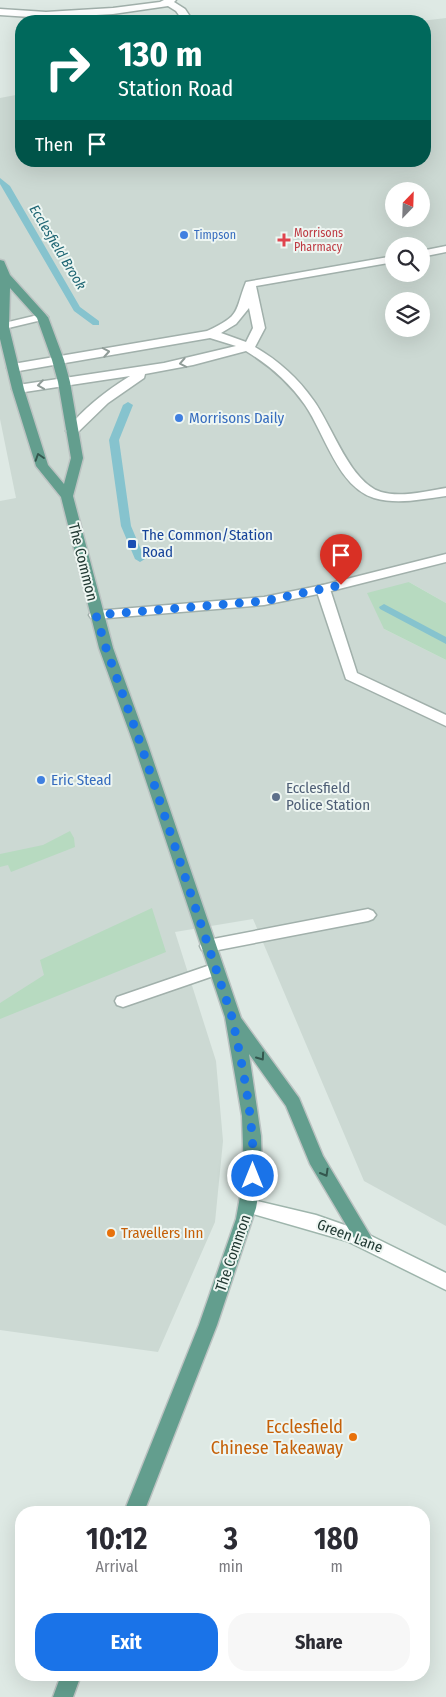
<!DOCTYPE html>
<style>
body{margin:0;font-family:"Fira Sans Condensed",sans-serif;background:#f7f7f7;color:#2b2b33;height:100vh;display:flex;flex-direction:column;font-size:19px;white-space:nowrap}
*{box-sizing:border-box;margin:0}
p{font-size:16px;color:#7c7c81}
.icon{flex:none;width:28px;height:28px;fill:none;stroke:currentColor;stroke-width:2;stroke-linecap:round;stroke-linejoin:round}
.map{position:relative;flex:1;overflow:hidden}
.sheet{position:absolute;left:15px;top:1506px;width:415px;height:175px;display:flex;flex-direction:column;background:#fff;border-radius:20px;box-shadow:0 5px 20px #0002}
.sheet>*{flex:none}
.top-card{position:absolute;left:15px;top:15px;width:416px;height:152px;border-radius:20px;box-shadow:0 5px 20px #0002;background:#00695c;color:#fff;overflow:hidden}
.needle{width:32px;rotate:23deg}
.buttons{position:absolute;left:385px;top:182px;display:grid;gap:10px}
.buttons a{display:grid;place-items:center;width:45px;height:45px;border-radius:50%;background:#fff;box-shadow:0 5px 20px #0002;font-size:25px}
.pin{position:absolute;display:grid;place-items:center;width:42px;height:42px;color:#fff;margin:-51px -21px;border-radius:50% 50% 50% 0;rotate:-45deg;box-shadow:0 0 5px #0007}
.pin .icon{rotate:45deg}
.me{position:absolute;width:55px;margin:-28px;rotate:0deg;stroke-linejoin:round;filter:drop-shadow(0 0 4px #0008)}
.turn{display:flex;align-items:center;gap:18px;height:105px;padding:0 20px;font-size:22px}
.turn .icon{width:65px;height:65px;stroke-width:2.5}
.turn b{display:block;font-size:35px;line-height:42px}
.then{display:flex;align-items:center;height:48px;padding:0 20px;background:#0003;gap:10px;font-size:19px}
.eta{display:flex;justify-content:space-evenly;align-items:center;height:85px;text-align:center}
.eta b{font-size:30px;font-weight:700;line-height:35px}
.action{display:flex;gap:10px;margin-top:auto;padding:10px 20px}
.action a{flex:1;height:58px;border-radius:20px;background:#1a73e8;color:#fff;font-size:20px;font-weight:700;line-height:58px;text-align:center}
.action a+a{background:#f7f7f7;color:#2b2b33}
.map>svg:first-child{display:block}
</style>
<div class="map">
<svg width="446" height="1697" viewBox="0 0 446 1697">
<rect width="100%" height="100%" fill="#dee9e4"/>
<path fill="#ccd9d3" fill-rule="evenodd" d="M 446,18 L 446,603 L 409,582 L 384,629 L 446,660 L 446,1226 L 364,1181 L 253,919 L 175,932 L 216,1061 L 223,1141 L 215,1222 L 158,1352 L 0,1330 L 0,501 L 16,498 L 0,419 L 0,98 L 21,94 L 21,161 L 425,161 L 425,21 L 421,21 ZM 394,191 L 421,191 L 421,219 L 394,219 ZM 394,246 L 421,246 L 421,274 L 394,274 ZM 394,301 L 421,301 L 421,329 L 394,329 Z"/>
<path fill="#b7dac0" d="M 409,582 L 446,603 L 446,660 L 384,629 L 367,593 Z
M 70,831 L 74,838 L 75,847 L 11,872 L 8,865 L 0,867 L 0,854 L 43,845 Z
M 152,908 L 166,952 L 0,1019 L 0,1003 L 44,975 L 40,960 Z"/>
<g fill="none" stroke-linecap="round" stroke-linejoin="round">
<path fill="#86c3ce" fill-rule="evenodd" d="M 0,178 L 10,186 L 80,307 L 99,321 L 99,325 L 93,325 L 74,311 L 0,184 Z
M 128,402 L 133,405 L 119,440 L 131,526 L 145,559 L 140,562 L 135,559 L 121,526 L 109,440 L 123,405 Z
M 384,604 L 446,637 L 446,644 L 380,609 L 379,607 Z"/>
<g stroke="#a1b0ab" stroke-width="3">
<path id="service" d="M 446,246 L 446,252 L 421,257 L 421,251 Z
M 394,256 L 394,262 L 256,286 L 265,328 L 255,347 C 279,361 298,378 314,401 C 333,428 350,482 381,492 C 401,498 426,491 446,488 L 446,496 C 422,499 398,505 374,498 C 338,487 325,434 305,405 C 289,382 269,365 246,351 L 193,365 L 145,374 L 144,378 L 108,403 L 76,434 L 72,435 L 66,431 C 82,409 106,391 130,376 L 18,393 L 12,389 L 18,385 L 164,363 L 236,346 L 210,338 L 13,372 L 7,368 L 13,364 L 207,331 C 242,315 234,312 246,282 ZM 249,308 L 253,328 L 246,342 L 221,333 L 236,324 Z
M 42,314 L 46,315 L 48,317 L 46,319 L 0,330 L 0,324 Z
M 323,585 L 328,586 L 330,589 L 357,673 L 446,715 L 446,726 L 346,679 L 316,589 L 318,586 Z
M 368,909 L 373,911 L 376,915 L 373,919 L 368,921 L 208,952 L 202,950 L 200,946 L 202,942 L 208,940 Z
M 216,963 L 222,965 L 224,969 L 222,973 L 123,1007 L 117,1005 L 115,1001 L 117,997 Z"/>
</g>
<g stroke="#a1b0ab" stroke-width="3">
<path id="minor" d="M 164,0 L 176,0 L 174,2 L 185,9 L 193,21 L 183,21 L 176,11 L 168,6 L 113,14 L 46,18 L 0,15 L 0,9 L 46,12 L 113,8 L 160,2 Z
M 446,554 L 446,562 L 323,593 L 264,605 L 96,619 L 91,618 L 89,615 L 91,612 L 96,611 L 264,597 L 323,585 Z"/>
</g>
<g stroke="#9eb5ac" stroke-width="3">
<path id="secondary" d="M 249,1199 L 316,1215 L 359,1230 L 446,1273 L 446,1290 L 347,1241 L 243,1211 L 240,1206 L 243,1201 Z"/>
</g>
<g stroke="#bcc3c2" stroke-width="3">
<path id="primary" d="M 0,260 L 4,261 L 10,275 L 48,317 L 64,360 L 70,382 L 83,458 L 73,496 L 113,648 L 148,745 L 241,1018 L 299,1098 L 323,1156 L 373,1240 L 370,1245 L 364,1248 L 358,1245 L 310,1164 L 286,1106 L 249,1054 L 261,1136 L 262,1174 L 256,1208 L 217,1325 L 144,1512 L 124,1512 L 199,1325 L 236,1219 L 244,1174 L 242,1116 L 225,1017 L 134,745 L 99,648 L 61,497 L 36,466 L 12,389 L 0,339 ZM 10,288 L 37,318 L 52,360 L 58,382 L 71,458 L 64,484 L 48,465 L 24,389 L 9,327 Z
M 61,1675 L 81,1675 L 73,1697 L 53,1697 Z"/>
</g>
<use href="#service" fill="#fff" fill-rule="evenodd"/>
<use href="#minor" fill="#fff" fill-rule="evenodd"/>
<use href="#secondary" fill="#fff" fill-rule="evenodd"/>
<use href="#primary" fill="#639e8e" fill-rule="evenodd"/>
</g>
<defs><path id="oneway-chevron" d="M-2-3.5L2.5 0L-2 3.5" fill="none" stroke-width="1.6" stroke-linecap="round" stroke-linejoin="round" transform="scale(1.25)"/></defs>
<g stroke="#909c98">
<use href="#oneway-chevron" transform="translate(106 352) rotate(-10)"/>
<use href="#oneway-chevron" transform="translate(183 363) rotate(169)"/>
<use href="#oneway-chevron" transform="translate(41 385) rotate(172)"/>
</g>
<g stroke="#34574e">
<use href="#oneway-chevron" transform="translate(39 457) rotate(-108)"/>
<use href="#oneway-chevron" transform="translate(261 1057) rotate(55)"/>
<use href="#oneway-chevron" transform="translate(325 1173) rotate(60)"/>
</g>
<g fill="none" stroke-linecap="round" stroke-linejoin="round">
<path stroke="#1a73e8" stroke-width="9" stroke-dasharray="0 16.2" d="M 253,1176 C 255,1123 243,1069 232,1017 L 141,745 L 106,648 L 96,615 L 264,601 L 341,585"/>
</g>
<g fill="#3f7fe0" stroke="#eef6f2" stroke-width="2">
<circle cx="184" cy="235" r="5"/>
<circle cx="179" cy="418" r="5"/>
<circle cx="41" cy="780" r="5"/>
</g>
<path fill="#e0444e" stroke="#eef6f2" stroke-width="2" d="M281.5 232.5h5v5h5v5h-5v5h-5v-5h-5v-5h5z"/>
<rect fill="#1a4fb4" stroke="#eef6f2" stroke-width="2" x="127" y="539" width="10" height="10" rx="2.5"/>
<circle fill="#5c6f8a" stroke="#eef6f2" stroke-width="2" cx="276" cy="797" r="5"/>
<g fill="#e8710a" stroke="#eef6f2" stroke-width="2">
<circle cx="111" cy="1233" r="5"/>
<circle cx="353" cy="1437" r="5"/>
</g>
<g text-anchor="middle" stroke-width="4" stroke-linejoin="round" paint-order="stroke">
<g font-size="12" fill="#be3a42" stroke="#eef6f2" text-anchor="start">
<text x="294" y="237">Morrisons<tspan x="294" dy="14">Pharmacy</tspan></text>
</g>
<g font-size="12" fill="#366cbe" stroke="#eef6f2" text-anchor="start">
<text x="194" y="239">Timpson</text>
</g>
<g font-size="14" font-style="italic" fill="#1c6472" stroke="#eef6f2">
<text transform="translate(58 247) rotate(59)" y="5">Ecclesfield Brook</text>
</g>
<g font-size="15" fill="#366cbe" stroke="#eef6f2" text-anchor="start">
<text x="189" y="423">Morrisons Daily</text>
<text x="51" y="785">Eric Stead</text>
</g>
<g font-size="15" fill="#164399" stroke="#eef6f2" text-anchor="start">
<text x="142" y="540">The Common/Station<tspan x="142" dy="17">Road</tspan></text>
</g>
<g font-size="15" fill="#203832" stroke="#eef6f2">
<text transform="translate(83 562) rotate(76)" y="5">The Common</text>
<text transform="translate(350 1236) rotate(21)" y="5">Green Lane</text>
<text transform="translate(233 1253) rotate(-71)" y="5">The Common</text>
</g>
<g font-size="15" fill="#4e5e75" stroke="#eef6f2" text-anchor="start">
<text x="286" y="793">Ecclesfield<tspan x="286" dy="17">Police Station</tspan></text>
</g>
<g font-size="15" fill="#c56008" stroke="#eef6f2" text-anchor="start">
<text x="121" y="1238">Travellers Inn</text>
</g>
<g font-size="18" fill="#c56008" stroke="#eef6f2" text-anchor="end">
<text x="343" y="1433">Ecclesfield<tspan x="343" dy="21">Chinese Takeaway</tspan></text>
</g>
</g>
</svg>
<div class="buttons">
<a><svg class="needle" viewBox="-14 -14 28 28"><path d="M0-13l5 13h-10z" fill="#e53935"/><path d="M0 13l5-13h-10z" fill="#7c7c81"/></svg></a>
<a><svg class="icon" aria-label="search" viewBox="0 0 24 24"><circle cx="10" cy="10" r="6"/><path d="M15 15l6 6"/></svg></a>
<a><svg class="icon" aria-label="layers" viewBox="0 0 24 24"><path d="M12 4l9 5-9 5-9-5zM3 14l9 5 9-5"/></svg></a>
</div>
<div class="pin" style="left:341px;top:585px;background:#d93025"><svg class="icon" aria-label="arrive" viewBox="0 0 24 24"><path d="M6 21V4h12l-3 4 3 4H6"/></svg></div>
<svg class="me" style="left:253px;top:1176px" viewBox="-20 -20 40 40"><circle r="17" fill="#1a73e8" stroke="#fff" stroke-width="3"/><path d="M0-11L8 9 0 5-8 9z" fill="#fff"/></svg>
<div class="top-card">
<div class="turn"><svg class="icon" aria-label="right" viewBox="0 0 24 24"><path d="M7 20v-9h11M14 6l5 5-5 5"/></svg><div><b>130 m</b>Station Road</div></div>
<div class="then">Then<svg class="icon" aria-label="arrive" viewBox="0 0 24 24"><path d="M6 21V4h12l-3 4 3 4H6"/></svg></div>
</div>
<section class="sheet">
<div class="eta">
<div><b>10:12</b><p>Arrival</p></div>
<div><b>3</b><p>min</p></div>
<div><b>180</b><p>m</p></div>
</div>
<div class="action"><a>Exit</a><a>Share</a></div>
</section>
</div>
